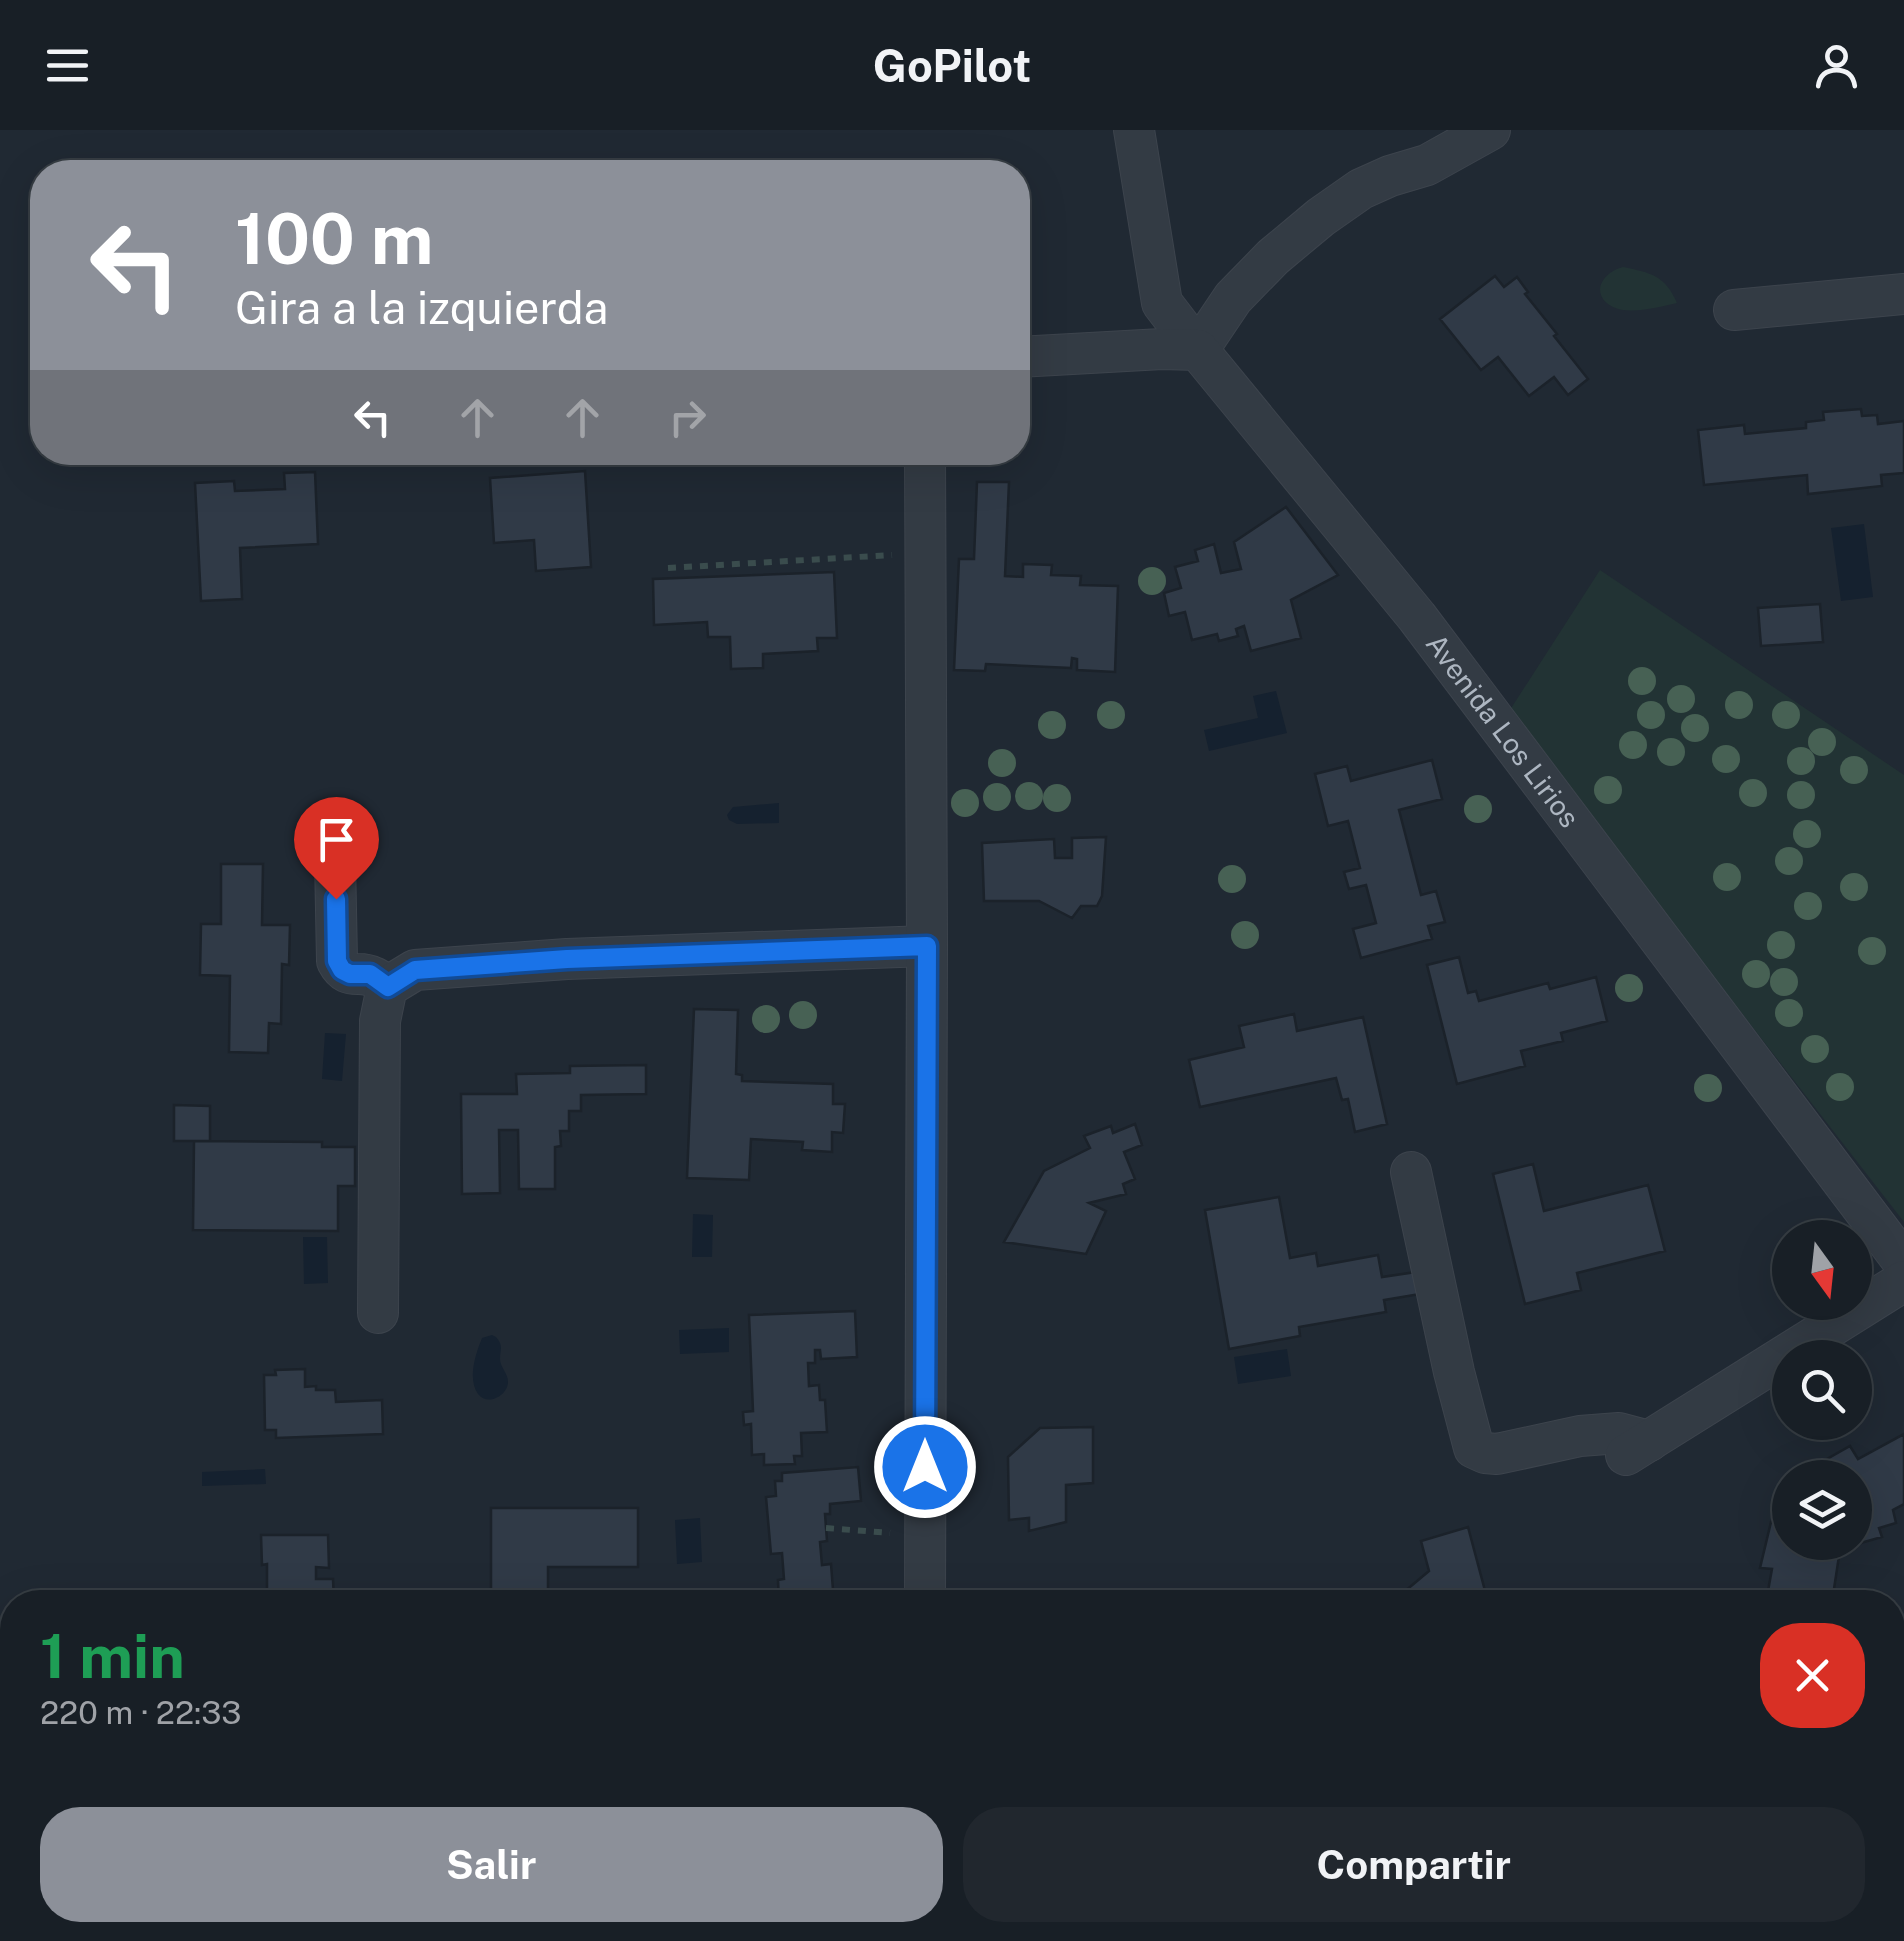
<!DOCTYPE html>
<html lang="es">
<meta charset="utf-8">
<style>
body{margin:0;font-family:"Public Sans",sans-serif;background:#21272e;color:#f1f3f6;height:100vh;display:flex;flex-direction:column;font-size:38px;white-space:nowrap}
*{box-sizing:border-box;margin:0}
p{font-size:32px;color:#9fa2a7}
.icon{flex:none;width:55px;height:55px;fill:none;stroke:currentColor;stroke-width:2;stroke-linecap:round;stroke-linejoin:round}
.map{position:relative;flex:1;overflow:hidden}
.drawer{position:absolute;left:0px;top:1460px;width:1905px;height:352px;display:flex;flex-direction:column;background:#181f26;border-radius:40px 40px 0 0;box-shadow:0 10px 40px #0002,0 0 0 2px #363d43}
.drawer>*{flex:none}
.guide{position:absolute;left:30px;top:30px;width:1000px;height:305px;border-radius:40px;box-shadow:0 10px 40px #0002,0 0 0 2px #363d43;background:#8c9099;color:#fff;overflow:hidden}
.needle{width:65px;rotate:165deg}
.buttons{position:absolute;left:1772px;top:1090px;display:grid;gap:20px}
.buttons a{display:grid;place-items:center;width:100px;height:100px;border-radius:50%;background:#181f26;box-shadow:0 10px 40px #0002,0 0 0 2px #363d43;font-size:50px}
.pin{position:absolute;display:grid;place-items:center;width:85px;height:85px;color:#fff;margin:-102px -42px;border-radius:50% 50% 50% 0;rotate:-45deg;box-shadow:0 0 10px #0007}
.pin .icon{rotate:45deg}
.me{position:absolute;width:110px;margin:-55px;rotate:0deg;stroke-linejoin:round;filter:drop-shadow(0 0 8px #0008)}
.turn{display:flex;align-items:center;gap:35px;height:210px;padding:0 40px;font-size:45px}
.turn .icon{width:130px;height:130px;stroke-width:2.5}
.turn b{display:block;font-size:70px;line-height:85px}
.lanes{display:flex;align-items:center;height:95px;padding:0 40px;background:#0003;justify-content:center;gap:50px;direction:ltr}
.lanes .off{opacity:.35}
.round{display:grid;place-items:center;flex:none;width:105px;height:105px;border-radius:40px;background:#21272e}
.headline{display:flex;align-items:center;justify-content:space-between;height:170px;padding:0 40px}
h1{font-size:60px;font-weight:700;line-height:75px;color:#1e9e55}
.action{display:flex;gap:20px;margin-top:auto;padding:20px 40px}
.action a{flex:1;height:115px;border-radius:40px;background:#8c9099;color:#fff;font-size:40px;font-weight:700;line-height:115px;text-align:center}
.action a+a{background:#21272e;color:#f1f3f6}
header{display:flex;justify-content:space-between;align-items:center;height:130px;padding:0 40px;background:#181f26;font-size:45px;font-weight:700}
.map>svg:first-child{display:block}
</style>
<header><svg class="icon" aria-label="menu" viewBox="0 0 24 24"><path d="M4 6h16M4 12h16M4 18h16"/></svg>GoPilot<svg class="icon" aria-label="person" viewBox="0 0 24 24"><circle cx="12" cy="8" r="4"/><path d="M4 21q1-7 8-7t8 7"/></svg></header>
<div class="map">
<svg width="1904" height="1811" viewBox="0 0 1904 1811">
<rect width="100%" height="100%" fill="#202933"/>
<path fill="#223334" d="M 1623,137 C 1651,143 1665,145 1677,173 C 1661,177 1628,185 1613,177 C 1589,165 1602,142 1623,137 Z
M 1600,440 L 1904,645 L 1904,1092 L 1508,583 Z"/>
<path fill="#15212f" d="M 1864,394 L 1873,467 L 1841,471 L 1831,398 Z
M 1276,561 L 1287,603 L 1209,621 L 1204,600 L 1258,588 L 1253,566 Z
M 779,673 L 779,693 L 737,694 L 729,690 L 727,685 L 733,677 Z
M 325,903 L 346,904 L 342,951 L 322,949 Z
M 693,1084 L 713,1085 L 712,1127 L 692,1127 Z
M 303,1107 L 327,1107 L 328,1153 L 304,1154 Z
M 729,1198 L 729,1222 L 680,1224 L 679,1200 Z
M 492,1205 L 496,1207 C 504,1217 500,1218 500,1229 C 500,1237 508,1243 508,1252 C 508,1265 488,1277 478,1264 C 467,1248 476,1223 482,1208 Z
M 1287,1219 L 1291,1246 L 1238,1254 L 1234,1227 Z
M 265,1339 L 266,1354 L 202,1356 L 202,1342 Z
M 700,1388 L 702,1432 L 677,1434 L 675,1390 Z"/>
<path fill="#303a47" stroke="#1b222a" stroke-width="2.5" d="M 1495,146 L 1504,157 L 1517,147 L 1528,162 L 1525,164 L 1557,204 L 1554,206 L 1588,249 L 1568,265 L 1554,247 L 1529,266 L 1498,227 L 1481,240 L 1440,189 Z
M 1861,279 L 1862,286 L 1877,285 L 1878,294 L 1904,291 L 1904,343 L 1881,345 L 1882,356 L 1808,364 L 1807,345 L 1704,355 L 1698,300 L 1744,295 L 1745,304 L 1806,298 L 1806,292 L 1824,290 L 1823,282 Z
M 585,341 L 591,437 L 536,441 L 534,410 L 494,413 L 490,348 Z
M 315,342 L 318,414 L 240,418 L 242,469 L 201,471 L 195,353 L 234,351 L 235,361 L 285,359 L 284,343 Z
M 977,352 L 1009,352 L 1005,446 L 1023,447 L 1023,434 L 1052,435 L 1051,445 L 1081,446 L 1080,455 L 1118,456 L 1115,542 L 1077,540 L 1077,529 L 1072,528 L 1071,538 L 986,534 L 985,541 L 954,540 L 959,429 L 974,429 Z
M 1286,377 L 1338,445 L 1291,470 L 1301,508 L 1251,521 L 1244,496 L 1236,499 L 1238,506 L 1219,511 L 1217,504 L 1192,510 L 1185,482 L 1169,486 L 1164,463 L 1181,458 L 1175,437 L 1198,431 L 1195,420 L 1214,414 L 1221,443 L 1241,439 L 1234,412 Z
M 834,442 L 837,508 L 817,508 L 818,521 L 763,524 L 763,538 L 731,539 L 730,507 L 708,507 L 707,492 L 654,495 L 653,449 Z
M 1820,474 L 1823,512 L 1761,516 L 1758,478 Z
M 1432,630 L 1442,669 L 1399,680 L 1421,765 L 1436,761 L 1445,792 L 1428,796 L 1432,809 L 1361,828 L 1353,799 L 1376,793 L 1366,755 L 1349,759 L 1344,742 L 1360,738 L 1348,691 L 1328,696 L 1315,644 L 1347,636 L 1351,651 Z
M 1106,707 L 1102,766 L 1097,776 L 1081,776 L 1072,788 L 1039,771 L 984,771 L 982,713 L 1054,709 L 1055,728 L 1072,728 L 1072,708 Z
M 221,734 L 263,734 L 262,795 L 290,795 L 289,835 L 282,834 L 281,894 L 269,893 L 268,923 L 229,922 L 230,846 L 200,845 L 201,794 L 221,794 Z
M 1459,827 L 1468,863 L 1476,861 L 1479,871 L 1548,853 L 1550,859 L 1596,847 L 1607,891 L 1561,903 L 1563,911 L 1521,921 L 1525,936 L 1457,954 L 1427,835 Z
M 694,879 L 738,880 L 736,944 L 742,945 L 742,951 L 833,954 L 833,974 L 845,974 L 843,1003 L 832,1002 L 832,1022 L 802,1020 L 803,1012 L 751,1009 L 749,1050 L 687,1048 Z
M 1294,884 L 1297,901 L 1363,887 L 1387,994 L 1355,1002 L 1348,969 L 1342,970 L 1336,948 L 1200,977 L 1189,930 L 1244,917 L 1239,896 Z
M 646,935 L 646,964 L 581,965 L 581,981 L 569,981 L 569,1001 L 560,1001 L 561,1016 L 555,1017 L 555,1059 L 519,1059 L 518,1000 L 499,1000 L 500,1063 L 462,1064 L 461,964 L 517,964 L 516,944 L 570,943 L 570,936 Z
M 174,975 L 210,976 L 210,1011 L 174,1011 Z
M 1135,994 L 1142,1015 L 1124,1022 L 1135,1049 L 1123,1054 L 1126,1064 L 1089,1073 L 1106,1081 L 1086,1124 L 1004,1112 L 1044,1041 L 1090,1018 L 1084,1006 L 1111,996 L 1113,1003 Z
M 194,1011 L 322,1012 L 322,1017 L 355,1017 L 355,1056 L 338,1056 L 338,1101 L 193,1100 Z
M 1533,1034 L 1544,1081 L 1648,1055 L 1665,1121 L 1577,1143 L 1581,1160 L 1525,1174 L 1493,1044 Z
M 1279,1067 L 1290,1128 L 1316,1123 L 1318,1136 L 1378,1125 L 1382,1147 L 1416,1142 L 1420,1164 L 1384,1170 L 1386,1182 L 1299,1197 L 1300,1206 L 1229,1219 L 1205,1080 Z
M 855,1181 L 857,1227 L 821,1229 L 820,1220 L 815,1220 L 815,1233 L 808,1233 L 809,1256 L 819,1255 L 820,1270 L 825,1270 L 827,1302 L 801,1303 L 802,1326 L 794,1326 L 795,1334 L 764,1335 L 764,1324 L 752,1325 L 751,1294 L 744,1295 L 743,1282 L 753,1281 L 749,1185 Z
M 305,1239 L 305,1257 L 316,1256 L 316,1260 L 335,1260 L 336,1272 L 382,1270 L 383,1304 L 276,1308 L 276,1300 L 265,1300 L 264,1245 L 276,1245 L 275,1240 Z
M 1093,1297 L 1093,1353 L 1066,1355 L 1066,1392 L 1029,1401 L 1029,1388 L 1009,1390 L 1008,1327 L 1040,1298 Z
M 1904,1304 L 1904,1374 L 1893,1380 L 1896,1393 L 1879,1398 L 1882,1407 L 1857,1414 L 1855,1348 L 1826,1348 L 1820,1333 L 1850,1316 L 1858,1329 Z
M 858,1337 L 861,1371 L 830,1374 L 830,1384 L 825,1384 L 827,1411 L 820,1412 L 822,1435 L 831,1434 L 833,1460 L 813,1462 L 813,1472 L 779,1472 L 778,1450 L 784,1449 L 782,1423 L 771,1424 L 766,1367 L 776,1366 L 775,1351 L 782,1351 L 782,1343 Z
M 491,1378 L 638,1378 L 638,1437 L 548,1437 L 548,1472 L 491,1472 Z
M 1790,1378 L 1790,1412 L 1844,1412 L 1841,1413 L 1832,1472 L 1766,1472 L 1772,1439 L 1760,1438 L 1771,1392 L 1785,1395 L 1787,1390 L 1783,1382 Z
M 1468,1397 L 1488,1472 L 1392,1472 L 1429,1441 L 1421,1411 Z
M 261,1405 L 328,1405 L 329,1438 L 316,1437 L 316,1449 L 333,1449 L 334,1472 L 267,1472 L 267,1434 L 262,1435 Z
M 287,1800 L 320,1800 L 319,1811 L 287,1811 Z"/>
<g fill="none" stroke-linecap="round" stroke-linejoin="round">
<g stroke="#3d444d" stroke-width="42">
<g id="minor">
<path d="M 1134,0 L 1162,173 L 1198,220 L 1233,168 L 1273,127 L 1321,87 L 1361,59 L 1390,46 L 1427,35 L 1490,0"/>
<path d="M 1734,180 L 1904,164"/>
<path id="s1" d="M 1018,227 L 1162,219 L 1198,220 L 1417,487 L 1904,1133"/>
<path d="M 335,729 L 337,831 C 348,852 358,839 373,847 C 379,849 383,854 387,857"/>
<path d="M 1411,1042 L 1454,1242 L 1474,1318 L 1485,1323 L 1497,1324 L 1580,1306 L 1619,1303 L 1649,1311"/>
<path d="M 378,1183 L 380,891 L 387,857 L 415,840 L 567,829 L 927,816"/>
<path d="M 1626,1325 L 1904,1151"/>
<path d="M 925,1472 L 927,816 L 925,322"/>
</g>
</g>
<path stroke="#3a4c4d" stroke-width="6" stroke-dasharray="8 8" stroke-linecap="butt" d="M 668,438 L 892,425
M 826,1398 L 890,1403"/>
<use href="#minor" stroke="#333b44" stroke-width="40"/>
</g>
<g fill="#476154">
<circle cx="1152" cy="451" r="14"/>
<circle cx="1642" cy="551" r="14"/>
<circle cx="1681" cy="569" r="14"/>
<circle cx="1739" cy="575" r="14"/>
<circle cx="1111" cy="585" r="14"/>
<circle cx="1651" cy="585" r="14"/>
<circle cx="1786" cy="585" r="14"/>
<circle cx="1052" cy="595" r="14"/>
<circle cx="1695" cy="598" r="14"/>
<circle cx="1822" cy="612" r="14"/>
<circle cx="1633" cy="615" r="14"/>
<circle cx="1671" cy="622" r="14"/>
<circle cx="1726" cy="629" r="14"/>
<circle cx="1801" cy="631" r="14"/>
<circle cx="1002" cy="633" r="14"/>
<circle cx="1854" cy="640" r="14"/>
<circle cx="1608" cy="660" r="14"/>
<circle cx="1753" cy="663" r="14"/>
<circle cx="1801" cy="665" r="14"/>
<circle cx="1029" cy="666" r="14"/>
<circle cx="997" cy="667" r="14"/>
<circle cx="1057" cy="668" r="14"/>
<circle cx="965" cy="673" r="14"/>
<circle cx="1478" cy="679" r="14"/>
<circle cx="1807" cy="704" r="14"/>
<circle cx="1789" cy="731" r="14"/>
<circle cx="1727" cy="747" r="14"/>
<circle cx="1232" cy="749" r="14"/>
<circle cx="1854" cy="757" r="14"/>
<circle cx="1808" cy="776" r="14"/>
<circle cx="1245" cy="805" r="14"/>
<circle cx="1781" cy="815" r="14"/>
<circle cx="1872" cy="821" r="14"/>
<circle cx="1756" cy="844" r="14"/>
<circle cx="1784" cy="852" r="14"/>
<circle cx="1629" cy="858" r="14"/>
<circle cx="1789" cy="883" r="14"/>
<circle cx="803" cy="885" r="14"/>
<circle cx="766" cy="889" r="14"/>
<circle cx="1815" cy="919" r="14"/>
<circle cx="1840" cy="957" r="14"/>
<circle cx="1708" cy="958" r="14"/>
</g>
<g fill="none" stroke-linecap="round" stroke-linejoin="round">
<g stroke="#114b97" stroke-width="25">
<path id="route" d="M 336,769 L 337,831 L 342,840 L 350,844 L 370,844 L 388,857 L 415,840 L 567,829 L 927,816 L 925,1337"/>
</g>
<use href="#route" stroke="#1a73e8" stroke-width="18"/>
</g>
<g text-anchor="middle" stroke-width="10" stroke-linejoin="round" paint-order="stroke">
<g font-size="28" fill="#adb6c1" stroke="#192028">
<text dy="10" stroke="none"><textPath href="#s1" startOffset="668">Avenida Los Lirios</textPath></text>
</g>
</g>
</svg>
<div class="buttons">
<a><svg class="needle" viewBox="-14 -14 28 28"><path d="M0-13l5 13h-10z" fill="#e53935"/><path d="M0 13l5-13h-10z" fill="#9fa2a7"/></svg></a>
<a><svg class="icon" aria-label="search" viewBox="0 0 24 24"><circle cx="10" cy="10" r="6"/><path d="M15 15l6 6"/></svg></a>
<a><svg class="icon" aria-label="layers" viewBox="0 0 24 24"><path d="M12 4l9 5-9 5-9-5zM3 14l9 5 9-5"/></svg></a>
</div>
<div class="pin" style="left:336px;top:769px;background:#d93025"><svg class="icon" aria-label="arrive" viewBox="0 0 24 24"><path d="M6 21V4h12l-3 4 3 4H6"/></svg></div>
<svg class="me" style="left:925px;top:1337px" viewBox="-20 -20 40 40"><circle r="17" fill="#1a73e8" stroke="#fff" stroke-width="3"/><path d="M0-11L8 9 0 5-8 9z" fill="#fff"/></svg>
<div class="guide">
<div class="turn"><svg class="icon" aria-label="left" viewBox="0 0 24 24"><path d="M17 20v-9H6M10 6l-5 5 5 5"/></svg><div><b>100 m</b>Gira a la izquierda</div></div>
<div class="lanes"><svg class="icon" aria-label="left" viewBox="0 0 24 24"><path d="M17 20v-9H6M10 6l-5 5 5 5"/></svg><svg class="icon off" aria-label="ahead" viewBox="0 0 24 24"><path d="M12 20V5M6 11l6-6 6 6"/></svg><svg class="icon off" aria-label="ahead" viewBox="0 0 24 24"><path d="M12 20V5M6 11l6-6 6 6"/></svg><svg class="icon off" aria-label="right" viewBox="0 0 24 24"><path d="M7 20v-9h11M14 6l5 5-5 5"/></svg></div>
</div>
<section class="drawer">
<div class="headline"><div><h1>1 min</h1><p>220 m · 22:33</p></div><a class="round" style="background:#d93025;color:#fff"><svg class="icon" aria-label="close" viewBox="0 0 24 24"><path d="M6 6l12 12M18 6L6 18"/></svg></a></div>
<div class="action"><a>Salir</a><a>Compartir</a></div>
</section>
</div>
